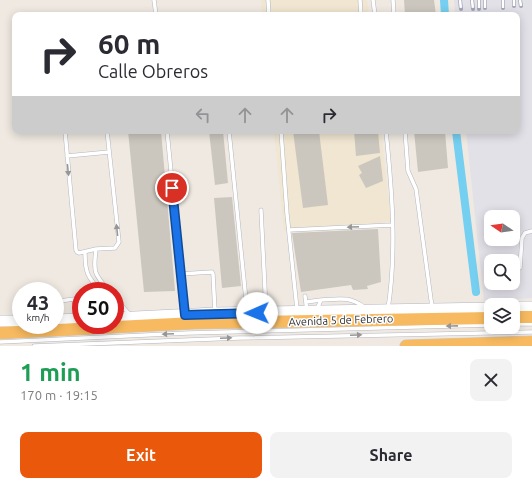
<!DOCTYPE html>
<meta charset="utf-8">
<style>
body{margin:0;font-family:Ubuntu,sans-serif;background:#f2f2f3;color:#2b2b33;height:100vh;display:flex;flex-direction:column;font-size:15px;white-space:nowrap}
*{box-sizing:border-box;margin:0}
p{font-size:13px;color:#7c7c81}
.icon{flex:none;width:22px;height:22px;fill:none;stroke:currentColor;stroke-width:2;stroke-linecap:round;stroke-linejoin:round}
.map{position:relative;height:346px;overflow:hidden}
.drawer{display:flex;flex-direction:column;background:#fff;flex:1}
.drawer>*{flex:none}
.guide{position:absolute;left:12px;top:12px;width:508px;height:122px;border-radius:8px;box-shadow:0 2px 10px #0003;background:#fff;color:#2b2b33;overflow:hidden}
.needle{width:26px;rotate:283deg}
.fabs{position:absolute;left:484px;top:210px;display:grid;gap:8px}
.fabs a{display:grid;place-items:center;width:36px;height:36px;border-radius:8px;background:#fff;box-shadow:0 2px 10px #0003;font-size:20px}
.speed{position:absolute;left:12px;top:282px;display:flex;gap:8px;font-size:20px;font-weight:700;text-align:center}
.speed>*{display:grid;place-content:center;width:52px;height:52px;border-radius:50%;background:#fff;box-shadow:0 2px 10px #0003;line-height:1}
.speed small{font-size:10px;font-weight:400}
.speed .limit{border:6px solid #d22;background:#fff;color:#111}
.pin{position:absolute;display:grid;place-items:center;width:34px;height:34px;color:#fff;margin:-17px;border:2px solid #fff;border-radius:50%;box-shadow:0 1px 4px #0007}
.me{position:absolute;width:44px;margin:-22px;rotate:269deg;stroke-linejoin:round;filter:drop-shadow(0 0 3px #0008)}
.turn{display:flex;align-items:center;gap:14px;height:84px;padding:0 20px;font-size:18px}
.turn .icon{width:52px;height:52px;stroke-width:2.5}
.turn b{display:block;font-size:28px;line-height:34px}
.lanes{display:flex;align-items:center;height:38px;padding:0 20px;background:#0003;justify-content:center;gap:20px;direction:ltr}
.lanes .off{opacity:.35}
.round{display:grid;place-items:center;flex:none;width:42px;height:42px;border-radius:8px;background:#f2f2f3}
.overview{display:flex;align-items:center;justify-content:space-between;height:68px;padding:0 20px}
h1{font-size:24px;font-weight:700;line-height:30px;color:#1e9e55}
.button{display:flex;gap:8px;margin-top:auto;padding:8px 20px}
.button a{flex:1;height:46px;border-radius:8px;background:#ea580c;color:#fff;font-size:16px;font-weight:700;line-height:46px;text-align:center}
.button a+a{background:#f2f2f3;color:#2b2b33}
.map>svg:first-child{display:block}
</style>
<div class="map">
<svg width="532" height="346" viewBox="0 0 532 346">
<rect width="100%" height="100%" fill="#efe9e1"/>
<path fill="#e3e1e8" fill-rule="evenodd" d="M 454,0 L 532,0 L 532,298 L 484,301 L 466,131 L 517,131 L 517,15 L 455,15 ZM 491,217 L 513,217 L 513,239 L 491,239 ZM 491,261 L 513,261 L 513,283 L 491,283 Z"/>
<path fill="#f0e6d1" d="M 261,0 L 367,0 L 369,15 L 262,15 Z
M 274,131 L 381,131 L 391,222 L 284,230 Z"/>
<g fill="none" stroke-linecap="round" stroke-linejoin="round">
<path stroke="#75cff0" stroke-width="8" d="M 444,0 L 445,15
M 456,131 L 476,292"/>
</g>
<path fill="#cbc7bf" d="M 404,0 L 434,0 L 436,15 L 405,15 Z
M 128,131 L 161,131 L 175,291 L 144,292 Z
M 209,131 L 223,131 L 228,183 L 215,185 Z
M 293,131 L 319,131 L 328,205 L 303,208 Z
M 354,131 L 378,131 L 380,153 L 356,156 Z
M 414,131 L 445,131 L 448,168 L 418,172 Z
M 380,156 L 383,181 L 366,188 L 359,175 L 362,173 L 358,166 Z
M 232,197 L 241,286 L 222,288 L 214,198 Z
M 378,229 L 381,282 L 367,286 L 368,289 L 353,290 L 351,285 L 301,292 L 292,233 Z"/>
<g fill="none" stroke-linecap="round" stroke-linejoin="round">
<g stroke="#b4b7c1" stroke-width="4.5">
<path id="service" d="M 154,0 L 156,15
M 268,0 L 269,15
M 360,0 L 361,15
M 373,0 L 375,15
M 393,0 L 394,15
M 65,131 L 76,250 L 77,252 L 79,253 L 96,249 L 115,248 L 119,242 L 107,131
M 167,131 L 185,313
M 229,131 L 247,310
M 281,131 L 287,214 L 297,309
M 386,131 C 392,190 397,250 388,309
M 405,131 L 408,171 L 416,189 L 432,307
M 67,156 L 109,152
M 261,210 L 266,310
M 289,230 L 392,225
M 96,249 C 93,272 94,274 109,291
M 85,252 C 85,272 87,276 100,291
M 520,268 L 522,238 L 525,233 L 532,231
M 180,274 L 212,272 L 213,274 L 215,312
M 305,296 L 307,311
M 115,298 L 130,315
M 74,299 L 77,318
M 60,301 L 74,299 L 81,297
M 306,302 L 321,300
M 317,309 L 321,300 C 339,299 349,296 364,307
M 513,324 L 532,324
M 0,342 L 188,333 L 491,325
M 34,346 L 239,338 L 532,332"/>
</g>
<g stroke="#b4b7c1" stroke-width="12">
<path id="secondary" d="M 513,307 L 532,307
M 115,318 L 215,313 L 491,308
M 55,320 L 81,319
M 0,321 L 21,321"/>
</g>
<g stroke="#c9c9c9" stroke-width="13">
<path id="trunk" d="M 513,317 L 532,317
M 0,333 L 194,323 L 491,318
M 406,346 L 532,342"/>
</g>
<use href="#service" stroke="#fff" stroke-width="3.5"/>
<use href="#secondary" stroke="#fff" stroke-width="11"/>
<use href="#trunk" stroke="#f8ba60" stroke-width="12"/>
<g stroke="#a3a6b8" stroke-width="4">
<path id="rail" d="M 460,0 L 461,9
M 472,0 L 473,9
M 479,0 L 479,9
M 485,0 L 485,8
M 503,0 L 503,8
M 514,0 L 514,6
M 520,0 L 521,6"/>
</g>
<use href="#rail" stroke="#fff" stroke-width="2.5" stroke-dasharray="8" stroke-linecap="butt"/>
</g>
<defs><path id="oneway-solid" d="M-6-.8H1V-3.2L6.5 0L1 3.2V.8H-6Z"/></defs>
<g fill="#969696">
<use href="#oneway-solid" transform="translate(68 170) rotate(84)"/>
<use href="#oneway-solid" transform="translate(353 227) rotate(177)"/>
<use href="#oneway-solid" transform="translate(117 230) rotate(-96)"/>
<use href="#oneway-solid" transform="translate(452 326) rotate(179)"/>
<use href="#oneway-solid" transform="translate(168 334) rotate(177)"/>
<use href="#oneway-solid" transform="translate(356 335) rotate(-2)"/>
<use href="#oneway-solid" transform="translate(226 338) rotate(-2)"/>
</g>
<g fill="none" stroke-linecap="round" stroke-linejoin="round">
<g stroke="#114b97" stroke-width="10">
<path id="route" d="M 172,188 L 185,315 L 257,313"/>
</g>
<use href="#route" stroke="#1a73e8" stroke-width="7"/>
</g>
<g text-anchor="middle" stroke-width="3" stroke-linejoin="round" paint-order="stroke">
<g font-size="11" fill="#2e2e2e" stroke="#fff">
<text transform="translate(341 320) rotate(-2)" y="4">Avenida 5 de Febrero</text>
</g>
</g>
</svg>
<div class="fabs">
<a><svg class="needle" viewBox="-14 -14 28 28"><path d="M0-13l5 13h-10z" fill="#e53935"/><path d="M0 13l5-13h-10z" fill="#7c7c81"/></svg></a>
<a><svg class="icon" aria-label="search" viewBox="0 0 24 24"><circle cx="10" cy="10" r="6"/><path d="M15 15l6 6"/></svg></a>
<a><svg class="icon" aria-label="layers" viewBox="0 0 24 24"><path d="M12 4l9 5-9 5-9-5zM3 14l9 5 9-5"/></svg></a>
</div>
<div class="speed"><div>43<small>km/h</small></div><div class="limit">50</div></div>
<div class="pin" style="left:172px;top:188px;background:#d93025"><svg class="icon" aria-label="arrive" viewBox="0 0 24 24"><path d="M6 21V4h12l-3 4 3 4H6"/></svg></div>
<svg class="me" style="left:257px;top:313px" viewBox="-20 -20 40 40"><circle r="19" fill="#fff"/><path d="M0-13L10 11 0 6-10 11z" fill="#1a73e8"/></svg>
<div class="guide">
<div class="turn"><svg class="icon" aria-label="right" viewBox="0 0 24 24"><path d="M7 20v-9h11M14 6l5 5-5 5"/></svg><div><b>60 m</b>Calle Obreros</div></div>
<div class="lanes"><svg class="icon off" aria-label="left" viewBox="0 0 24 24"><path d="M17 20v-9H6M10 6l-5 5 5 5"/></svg><svg class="icon off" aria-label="ahead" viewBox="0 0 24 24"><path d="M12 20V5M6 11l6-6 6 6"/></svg><svg class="icon off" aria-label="ahead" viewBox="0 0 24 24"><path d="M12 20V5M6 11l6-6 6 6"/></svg><svg class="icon" aria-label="right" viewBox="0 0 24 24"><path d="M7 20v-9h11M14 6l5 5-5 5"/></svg></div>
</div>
</div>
<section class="drawer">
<div class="overview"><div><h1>1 min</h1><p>170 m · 19:15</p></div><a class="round"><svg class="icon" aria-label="close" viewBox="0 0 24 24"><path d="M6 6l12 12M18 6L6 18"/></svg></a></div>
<div class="button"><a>Exit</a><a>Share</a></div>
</section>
